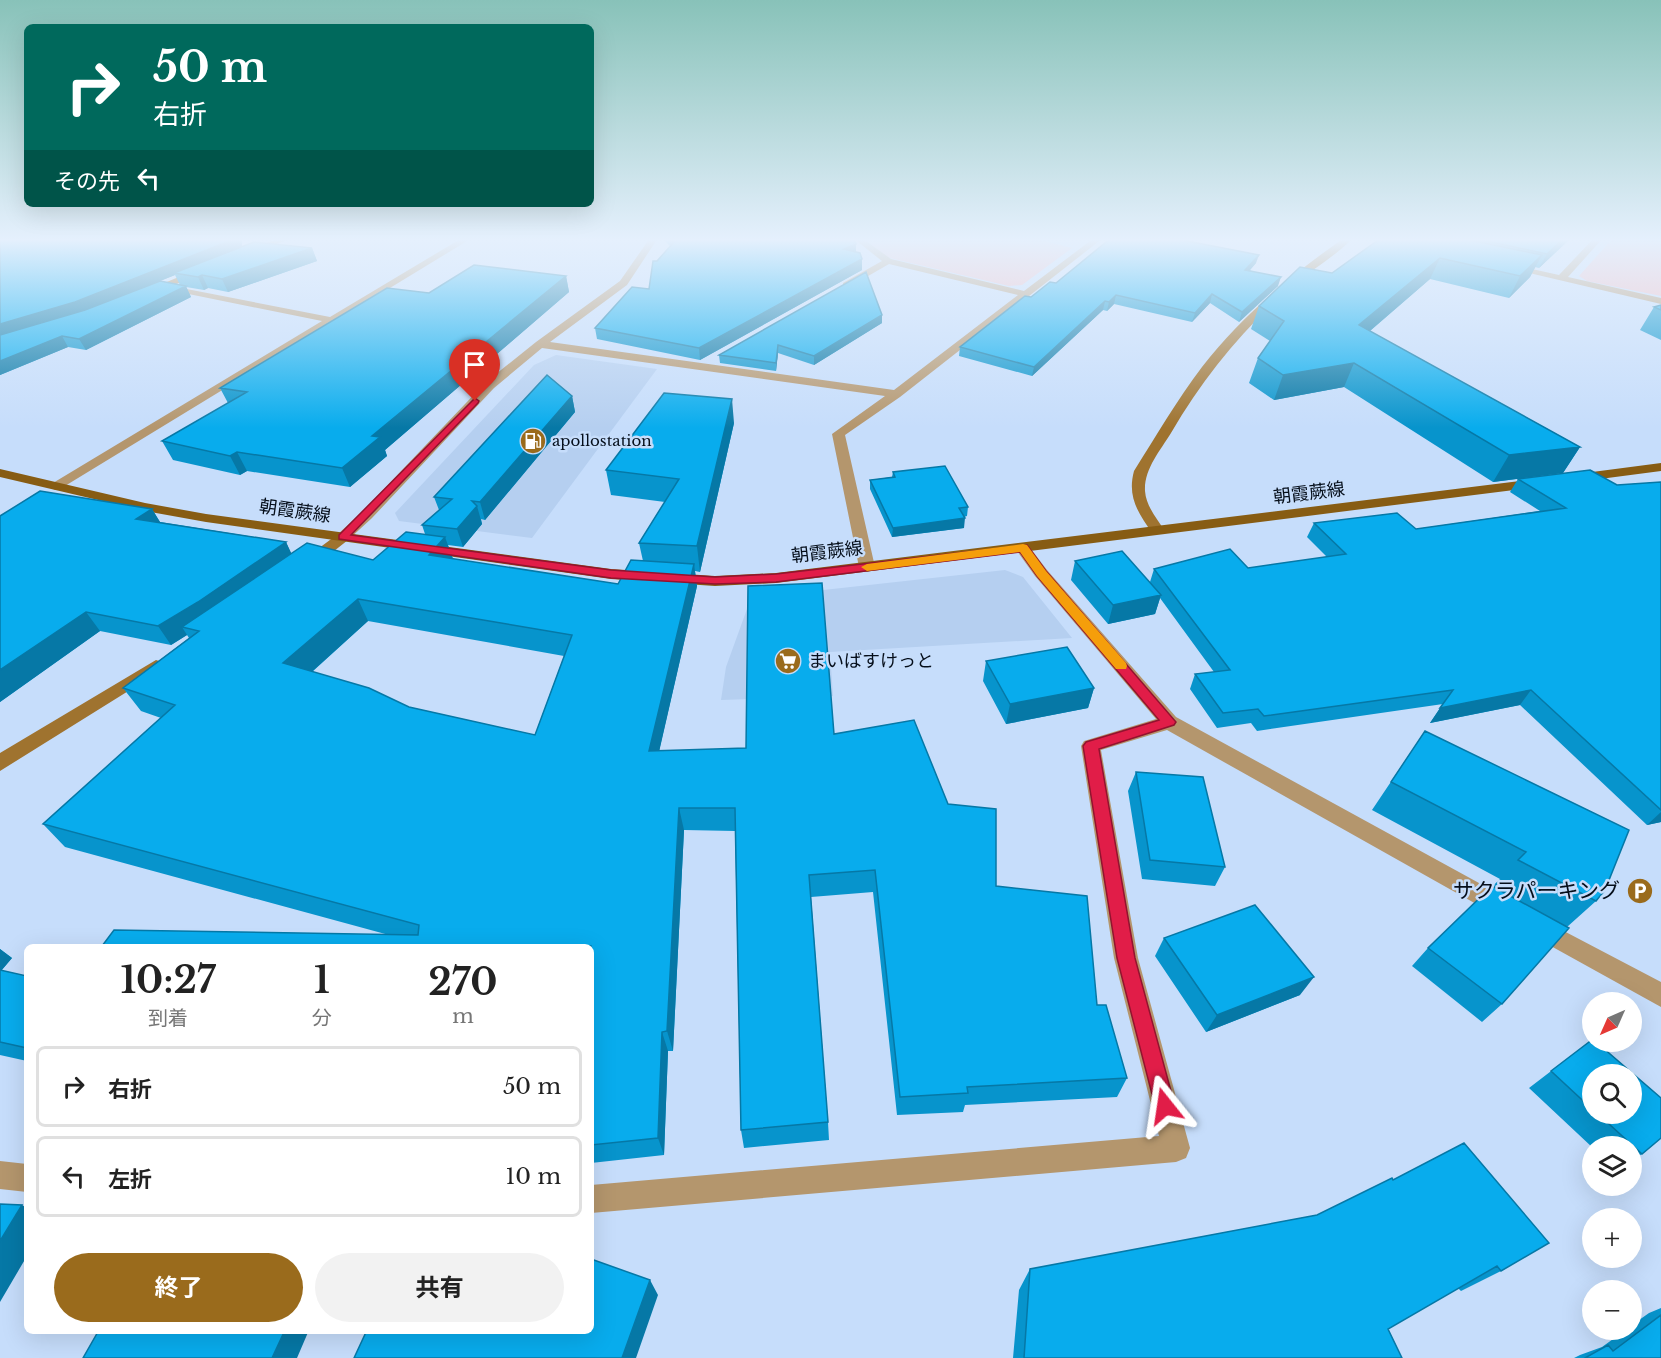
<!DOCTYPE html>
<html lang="ja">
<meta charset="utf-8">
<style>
body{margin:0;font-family:"Libre Baskerville","Noto Sans JP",serif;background:#f2f2f2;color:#222;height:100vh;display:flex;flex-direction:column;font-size:22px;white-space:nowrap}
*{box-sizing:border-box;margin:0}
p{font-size:20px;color:#767676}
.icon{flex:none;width:33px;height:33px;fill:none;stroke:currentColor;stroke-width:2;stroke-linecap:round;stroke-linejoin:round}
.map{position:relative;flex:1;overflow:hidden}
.panel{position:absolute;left:24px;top:944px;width:570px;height:390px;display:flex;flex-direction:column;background:#fff;border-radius:9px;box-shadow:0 6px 24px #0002}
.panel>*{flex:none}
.hud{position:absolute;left:24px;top:24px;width:570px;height:183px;border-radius:9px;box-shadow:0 6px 24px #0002;background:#00695c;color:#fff;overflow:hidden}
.needle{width:39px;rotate:225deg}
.tools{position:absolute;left:1582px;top:992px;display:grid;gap:12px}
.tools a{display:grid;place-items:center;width:60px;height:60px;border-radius:50%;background:#fff;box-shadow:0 6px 24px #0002;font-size:30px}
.pin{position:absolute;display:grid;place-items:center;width:51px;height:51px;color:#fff;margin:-62px -26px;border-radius:50% 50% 50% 0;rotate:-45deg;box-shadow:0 0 6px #0007}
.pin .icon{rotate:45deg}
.me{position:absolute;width:66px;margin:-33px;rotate:345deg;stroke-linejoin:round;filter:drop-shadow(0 0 4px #0008)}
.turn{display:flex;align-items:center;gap:21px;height:126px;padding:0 30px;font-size:27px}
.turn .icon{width:78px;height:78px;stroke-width:2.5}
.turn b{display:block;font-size:42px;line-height:51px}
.then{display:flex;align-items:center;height:57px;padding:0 30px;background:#0003;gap:12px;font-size:22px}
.eta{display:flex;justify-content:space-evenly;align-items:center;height:102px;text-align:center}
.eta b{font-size:36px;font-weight:700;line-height:42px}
.primary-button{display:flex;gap:12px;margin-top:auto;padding:12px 30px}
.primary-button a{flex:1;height:69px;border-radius:36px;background:#9a6b1c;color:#fff;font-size:24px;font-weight:700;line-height:69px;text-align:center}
.primary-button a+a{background:#f2f2f2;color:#222}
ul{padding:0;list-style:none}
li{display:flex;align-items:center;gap:18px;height:81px;margin:0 12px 9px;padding:0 18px;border:3px solid #e0e0e0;border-radius:9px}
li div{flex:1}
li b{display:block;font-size:22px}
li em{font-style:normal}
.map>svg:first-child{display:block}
</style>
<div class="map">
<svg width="1661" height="1358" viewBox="0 0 1661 1358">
<rect width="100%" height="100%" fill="#c6ddfb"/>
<path fill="#b5cff0" d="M 556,355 L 657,369 L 532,538 L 399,521 L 395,513 L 534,365 Z
M 1005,570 L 1023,577 L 1072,638 L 830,652 L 833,696 L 721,700 L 726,667 L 751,598 Z"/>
<path fill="#f8babd" d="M 863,238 L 1033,238 L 1072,248 L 1022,285 L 1009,286 L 894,259 L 887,257 Z
M 1613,238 L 1661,239 L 1661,296 L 1587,281 L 1579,276 Z"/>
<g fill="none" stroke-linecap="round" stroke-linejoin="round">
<path fill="#b4966d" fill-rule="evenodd" d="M 462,238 L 472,238 L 60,489 L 55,490 L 48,486 L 322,321 L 164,289 L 161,288 L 161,284 L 330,317 Z
M 650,238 L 658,238 L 627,285 L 550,342 L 894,390 L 1018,295 L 889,264 L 849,287 L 843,287 L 843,283 L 882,261 L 853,238 L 862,238 L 891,259 L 1024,291 L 1094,238 L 1103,238 L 900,397 L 845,435 L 875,567 L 873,570 L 867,572 L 859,567 L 832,434 L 885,396 L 542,348 L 494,388 L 372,518 L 348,540 L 338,540 L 335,537 L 338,534 L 362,512 L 486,382 L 536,342 L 620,281 Z
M 1594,238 L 1603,238 L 1568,277 L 1661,298 L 1661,304 L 1504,267 L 1509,264 L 1559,275 Z
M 1023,543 L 1028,545 L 1047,570 L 1176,717 L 1510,900 L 1513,907 L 1510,914 L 1502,917 L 1494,914 L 1167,730 L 1101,750 L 1138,958 L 1190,1148 L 1186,1158 L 1176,1162 L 591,1213 L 591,1185 L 1159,1136 L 1114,958 L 1081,746 L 1084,741 L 1156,719 L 1035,576 L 1015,548 Z
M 1539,918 L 1661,982 L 1661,1007 L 1531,935 L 1527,928 L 1531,921 Z
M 0,1161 L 27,1164 L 27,1192 L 0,1189 Z"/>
<path fill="#9f732f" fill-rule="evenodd" d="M 281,238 L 293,238 L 251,253 L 243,251 Z
M 1344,238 L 1353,238 C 1336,256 1312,269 1292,286 C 1243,329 1204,377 1171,433 C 1160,451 1144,469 1145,491 C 1146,506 1157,519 1165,531 L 1163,534 L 1153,534 C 1138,513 1127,497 1134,471 C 1156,436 1177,400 1202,367 C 1242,316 1291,275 1344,238 Z
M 200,268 L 205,271 L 203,273 L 152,294 L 143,292 Z
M 343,532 L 348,534 L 351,537 L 348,540 L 315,566 L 303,566 L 301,563 L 303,560 L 338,534 Z
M 156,660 L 162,662 L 165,666 L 162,670 L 0,771 L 0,753 Z"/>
<path fill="#875c13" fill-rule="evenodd" d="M 1661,463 L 1661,471 L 1577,482 L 1570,478 L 1577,474 Z
M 0,469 L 145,503 L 206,514 L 611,569 L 715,576 L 776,573 L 1537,479 L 1544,483 L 1537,487 L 776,583 L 715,586 L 611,579 L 206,522 L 145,511 L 0,477 Z"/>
</g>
<path fill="#0794cc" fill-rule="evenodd" d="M 0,238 L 312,248 L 317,261 L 228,292 L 208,288 L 204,290 L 186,287 L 191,297 L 86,350 L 68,347 L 0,375 ZM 175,275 L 180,285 L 147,286 Z
M 662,238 L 854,238 L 856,244 L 856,252 L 862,259 L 862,270 L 700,360 L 597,339 L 595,328 L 649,289 L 657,261 L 670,246 Z
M 1381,238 L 1571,238 L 1539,268 L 1535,267 L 1530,277 L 1509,298 L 1430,279 L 1370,331 L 1580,447 L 1563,473 L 1493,482 L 1344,387 L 1274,400 L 1249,383 L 1258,358 L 1270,341 L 1251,329 L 1259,306 L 1332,273 Z
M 1188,241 L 1256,263 L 1250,270 L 1278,286 L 1239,322 L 1210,303 L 1192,322 L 1114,304 L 1107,311 L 1103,310 L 1032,376 L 959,356 L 960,347 L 1031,297 L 1056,283 Z
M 566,276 L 569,292 L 385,450 L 387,456 L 350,487 L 247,471 L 240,475 L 173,460 L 162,441 L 228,403 L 220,388 L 429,293 Z
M 1661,305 L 1661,340 L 1640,330 L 1654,307 Z
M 882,315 L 882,323 L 814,365 L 778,353 L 776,371 L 720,363 L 719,355 Z
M 572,396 L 575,412 L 485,520 L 481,519 L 482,524 L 463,547 L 448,545 L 453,559 L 618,584 L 643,561 L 639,543 L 665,502 L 611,495 L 606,470 L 734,423 L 700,572 L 695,571 L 697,586 L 659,751 L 746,748 L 834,734 L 948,804 L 996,886 L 1097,1005 L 1127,1078 L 1117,1097 L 965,1105 L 963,1112 L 897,1115 L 873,892 L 811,897 L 828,1122 L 829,1140 L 744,1148 L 741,1130 L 735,831 L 684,830 L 673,1051 L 668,1051 L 664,1155 L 591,1163 L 591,946 L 389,935 L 65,847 L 43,824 L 161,718 L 141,711 L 123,688 L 189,638 L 187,635 L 171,645 L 100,631 L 0,702 L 0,516 L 152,509 L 160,522 L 286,542 L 291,554 L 373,560 L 425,534 L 422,525 L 439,510 L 434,497 ZM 368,621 L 564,656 L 535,735 L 409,707 L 312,672 Z
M 893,472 L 968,507 L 967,516 L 964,517 L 964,528 L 892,537 L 870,489 L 870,480 L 892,477 Z
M 1518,479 L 1617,485 L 1661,482 L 1661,822 L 1647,825 L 1520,705 L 1430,723 L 1443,704 L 1257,731 L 1251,723 L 1217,728 L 1190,689 L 1195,674 L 1214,672 L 1160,598 L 1155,614 L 1108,624 L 1071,580 L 1075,561 L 1150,582 L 1154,569 L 1248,568 L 1327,557 L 1307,537 L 1314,523 L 1416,529 L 1540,511 L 1510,492 Z
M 986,661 L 1094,688 L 1088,708 L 1006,724 L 983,681 Z
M 1425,731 L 1596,901 L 1567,927 L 1502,1004 L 1482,1022 L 1412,966 L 1428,948 L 1500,879 L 1372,810 Z
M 1136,772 L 1225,867 L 1215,886 L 1142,879 L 1128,791 Z
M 1164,938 L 1300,995 L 1206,1032 L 1155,956 Z
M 0,949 L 12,958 L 1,971 L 27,976 L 27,1061 L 0,1055 Z
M 1593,1039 L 1593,1041 L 1595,1041 L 1661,1098 L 1661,1138 L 1642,1154 L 1632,1160 L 1632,1146 L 1593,1146 L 1593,1148 L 1529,1088 ZM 1593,1074 L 1632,1074 L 1632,1113 L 1593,1113 Z
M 1464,1143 L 1501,1271 L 1461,1291 L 1458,1288 L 1388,1329 L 1402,1358 L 1013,1358 L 1019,1290 L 1030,1269 L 1317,1215 L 1393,1180 Z
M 1661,1308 L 1661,1358 L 1574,1358 L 1580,1355 L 1602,1347 L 1627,1329 L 1632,1329 L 1632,1325 L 1649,1313 Z"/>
<path fill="#0678a6" d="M 237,238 L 242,238 L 242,248 L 174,273 L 175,275 L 81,313 L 0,337 L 0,324 Z
M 1180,238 L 1194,238 L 1175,247 L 1177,239 Z
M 1564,238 L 1571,238 L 1539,268 L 1547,254 Z
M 856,244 L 856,254 L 844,249 Z
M 312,248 L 317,261 L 228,292 L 222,279 Z
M 1259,255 L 1256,263 L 1243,278 L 1245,270 Z
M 1542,255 L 1530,277 L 1509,298 L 1520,276 Z
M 1440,258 L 1430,279 L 1350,348 L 1359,325 Z
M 862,259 L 862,270 L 700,360 L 699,348 Z
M 202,275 L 208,288 L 204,290 L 198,277 Z
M 566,276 L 569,292 L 385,450 L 387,456 L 350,487 L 342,468 L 372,436 Z
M 1281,277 L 1278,286 L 1239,322 L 1242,312 Z
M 186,286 L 191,297 L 86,350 L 79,339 Z
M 1212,294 L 1210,303 L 1192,322 L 1195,313 Z
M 1116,295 L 1114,304 L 1107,311 L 1109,302 Z
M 1105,301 L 1103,310 L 1032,376 L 1034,367 Z
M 882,315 L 882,323 L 814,365 L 814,356 Z
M 62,336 L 68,347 L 0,375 L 0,361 Z
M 778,345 L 778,353 L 776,371 L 776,363 Z
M 1354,363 L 1344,387 L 1274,400 L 1283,375 Z
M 572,396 L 575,412 L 485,520 L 480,502 Z
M 732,399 L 734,423 L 700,572 L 697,546 Z
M 1580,447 L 1563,473 L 1493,482 L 1509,455 Z
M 237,452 L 247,471 L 240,475 L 230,456 Z
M 477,506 L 482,524 L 463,547 L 457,529 Z
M 152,509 L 163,527 L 136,519 Z
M 965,518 L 964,528 L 892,537 L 893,528 Z
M 445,537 L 453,559 L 429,555 Z
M 286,542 L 295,561 L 182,627 L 187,635 L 171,645 L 158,626 Z
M 694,564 L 697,586 L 654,774 L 649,751 Z
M 1161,595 L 1155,614 L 1108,624 L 1113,605 Z
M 358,599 L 368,621 L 296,686 L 283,663 Z
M 86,612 L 100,631 L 0,702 L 0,670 Z
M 1094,688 L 1088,708 L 1006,724 L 1010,704 Z
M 1531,690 L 1520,705 L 1430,723 L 1440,708 Z
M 679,808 L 684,830 L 673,1051 L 667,1031 Z
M 1661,812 L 1661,822 L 1647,825 Z
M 0,949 L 12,958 L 0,972 Z
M 1314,977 L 1300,995 L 1206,1032 L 1217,1015 Z
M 662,1032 L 668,1051 L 664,1155 L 658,1138 Z
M 22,1205 L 27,1208 L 27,1256 L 0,1302 L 0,1241 Z
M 650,1280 L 658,1295 L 636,1358 L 622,1358 Z
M 285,1330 L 309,1330 L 297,1358 L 272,1358 Z"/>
<path fill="#08aced" stroke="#0678a6" stroke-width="1.5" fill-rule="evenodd" d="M 0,238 L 237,238 L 75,302 L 0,324 Z
M 670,238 L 854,238 L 856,244 L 844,249 L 860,253 L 862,259 L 699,348 L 595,328 L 632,287 L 649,289 L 653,261 L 657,261 L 674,242 Z
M 1111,238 L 1180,238 L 1177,239 L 1259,255 L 1245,270 L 1281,277 L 1242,312 L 1212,294 L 1195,313 L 1116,295 L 1109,302 L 1105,301 L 1034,367 L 960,347 L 1025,296 L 1031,297 L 1050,282 L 1056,283 Z
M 1381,238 L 1460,238 L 1542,255 L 1520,276 L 1440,258 L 1359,325 L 1580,447 L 1509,455 L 1354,363 L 1283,375 L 1258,358 L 1284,321 L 1259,306 L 1300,267 L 1332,273 Z
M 1473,238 L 1564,238 L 1547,254 Z
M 254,242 L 312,248 L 222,279 L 202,275 L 198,277 L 174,273 Z
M 474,265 L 566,276 L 372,436 L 380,437 L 342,468 L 237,452 L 230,456 L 162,441 L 247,392 L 220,388 L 387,288 L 429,293 Z
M 866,272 L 882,315 L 814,356 L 778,345 L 776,363 L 719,355 Z
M 160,281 L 186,286 L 79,339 L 62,336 L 0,361 L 0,335 L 85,310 Z
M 1661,305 L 1661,310 L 1654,307 Z
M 547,375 L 572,396 L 480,502 L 472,501 L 477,506 L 457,529 L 422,525 L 452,499 L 434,497 Z
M 664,393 L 732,399 L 697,546 L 639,543 L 679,479 L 606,470 Z
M 945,466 L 968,507 L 959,508 L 965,518 L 893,528 L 870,480 L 895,477 L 893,472 Z
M 1590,470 L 1617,485 L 1661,482 L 1661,810 L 1531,690 L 1440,708 L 1453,690 L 1264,716 L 1258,709 L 1223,713 L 1195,674 L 1230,670 L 1154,569 L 1230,549 L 1248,568 L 1346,554 L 1314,523 L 1397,513 L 1416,529 L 1566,508 L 1518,479 Z
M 40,491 L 152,509 L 136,519 L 286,542 L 198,602 L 158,626 L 86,612 L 0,670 L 0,516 Z
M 406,532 L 445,537 L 429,555 L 618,584 L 631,560 L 694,564 L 649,751 L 746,748 L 748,586 L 822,583 L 834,734 L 914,720 L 948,804 L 996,809 L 996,886 L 1087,896 L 1097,1005 L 1106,1005 L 1127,1078 L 967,1087 L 968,1093 L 900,1097 L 875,870 L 809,875 L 828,1122 L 741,1130 L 735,808 L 679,808 L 667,1031 L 662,1032 L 658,1138 L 591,1145 L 591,946 L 102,946 L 114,930 L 418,935 L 419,925 L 43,824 L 175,705 L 123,688 L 199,631 L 182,627 L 307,543 L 373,560 ZM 358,599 L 572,635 L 535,735 L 409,707 L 369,688 L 283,663 Z
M 1122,551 L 1161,595 L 1113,605 L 1075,561 Z
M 1067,647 L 1094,688 L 1010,704 L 986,661 Z
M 1425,731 L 1629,830 L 1605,890 L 1596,901 L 1518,860 L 1526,852 L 1391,782 Z
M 1136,772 L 1203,777 L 1225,867 L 1150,860 Z
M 1492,886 L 1569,928 L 1502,1004 L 1428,948 Z
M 1255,905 L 1314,977 L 1217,1015 L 1164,938 Z
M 0,970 L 27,976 L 27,1048 L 0,1042 Z
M 1593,1039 L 1593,1041 L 1595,1041 L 1661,1098 L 1661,1138 L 1642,1154 L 1597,1113 L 1632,1113 L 1632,1074 L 1593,1074 L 1593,1110 L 1551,1071 Z
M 1464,1143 L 1549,1243 L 1501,1271 L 1497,1266 L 1388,1329 L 1402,1358 L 1024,1358 L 1030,1269 L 1317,1215 L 1392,1178 L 1393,1180 Z
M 0,1204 L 22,1205 L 0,1241 Z
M 591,1259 L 650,1280 L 622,1358 L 354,1358 L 367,1330 L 591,1330 Z
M 1661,1315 L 1661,1358 L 1585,1358 L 1608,1345 L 1613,1351 Z
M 99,1330 L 285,1330 L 272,1358 L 83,1358 Z"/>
<linearGradient id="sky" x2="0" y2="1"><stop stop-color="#88c2b9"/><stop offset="0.56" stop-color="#e5f0fd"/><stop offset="1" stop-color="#e5f0fd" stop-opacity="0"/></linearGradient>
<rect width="1661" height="428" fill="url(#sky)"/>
<path fill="#e11d48" stroke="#92132f" stroke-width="1.5" d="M 475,398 L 479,401 L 478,403 L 351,535 L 611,570 L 715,577 L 776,574 L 1027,545 L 1046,571 L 1176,722 L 1174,725 L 1099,749 L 1135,958 L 1175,1106 L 1172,1113 L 1165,1116 L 1158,1113 L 1155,1106 L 1117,958 L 1083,746 L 1086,742 L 1159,720 L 1037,576 L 1020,552 L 776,582 L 715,584 L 611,578 L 339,539 L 339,535 Z"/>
<path fill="#f59e0b" d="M 1023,544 L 1027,545 L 1046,571 L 1126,663 L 1127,666 L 1126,669 L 1116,669 L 1037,576 L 1020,552 L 867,571 L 861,567 L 867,564 Z"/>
<defs>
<g id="fuel-disc" transform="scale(1.35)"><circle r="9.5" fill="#9a6b1c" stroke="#c6ddfb"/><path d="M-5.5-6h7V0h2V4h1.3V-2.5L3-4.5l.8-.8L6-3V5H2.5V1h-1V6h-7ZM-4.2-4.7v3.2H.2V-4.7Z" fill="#fff"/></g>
<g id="supermarket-disc" transform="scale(1.35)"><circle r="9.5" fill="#9a6b1c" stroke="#c6ddfb"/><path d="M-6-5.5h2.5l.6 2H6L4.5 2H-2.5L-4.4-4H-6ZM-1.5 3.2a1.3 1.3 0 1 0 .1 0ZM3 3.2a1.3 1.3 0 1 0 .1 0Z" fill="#fff"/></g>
<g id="parking-disc" transform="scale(1.35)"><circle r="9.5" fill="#9a6b1c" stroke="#c6ddfb"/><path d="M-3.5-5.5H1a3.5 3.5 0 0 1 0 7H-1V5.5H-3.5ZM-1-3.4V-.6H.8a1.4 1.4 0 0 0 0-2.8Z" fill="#fff"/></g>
</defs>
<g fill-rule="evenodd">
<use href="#fuel-disc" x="533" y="441"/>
<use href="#supermarket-disc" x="788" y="661"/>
<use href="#parking-disc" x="1640" y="891"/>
</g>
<g text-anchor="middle" stroke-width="5" stroke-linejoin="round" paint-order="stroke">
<g font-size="15" fill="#050e1a" stroke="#c6ddfb" text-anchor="start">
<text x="552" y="446">apollostation</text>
</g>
<g font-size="18" fill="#050e1a" stroke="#c6ddfb">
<text transform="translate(1309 493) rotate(-7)" y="6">朝霞蕨線</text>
<text transform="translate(295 511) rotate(8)" y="6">朝霞蕨線</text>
<text transform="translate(827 552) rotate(-7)" y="6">朝霞蕨線</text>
</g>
<g font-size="18" fill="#050e1a" stroke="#c6ddfb" text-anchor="start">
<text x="808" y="667">まいばすけっと</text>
</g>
<g font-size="21" fill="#050e1a" stroke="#c6ddfb" text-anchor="end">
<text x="1620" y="898">サクラパーキング</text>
</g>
</g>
</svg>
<div class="tools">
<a><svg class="needle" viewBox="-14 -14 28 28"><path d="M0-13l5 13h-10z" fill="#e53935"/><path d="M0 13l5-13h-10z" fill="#767676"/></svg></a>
<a><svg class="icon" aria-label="search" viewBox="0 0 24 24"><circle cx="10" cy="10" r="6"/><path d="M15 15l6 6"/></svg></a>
<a><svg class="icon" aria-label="layers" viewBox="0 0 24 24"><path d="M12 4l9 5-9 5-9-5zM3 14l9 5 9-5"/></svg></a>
<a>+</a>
<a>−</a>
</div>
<div class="pin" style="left:475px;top:401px;background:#d93025"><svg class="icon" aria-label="arrive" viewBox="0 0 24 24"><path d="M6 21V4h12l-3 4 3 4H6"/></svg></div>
<svg class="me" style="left:1165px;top:1106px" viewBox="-20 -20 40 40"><path d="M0-17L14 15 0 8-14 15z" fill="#e11d48" stroke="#fff" stroke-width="4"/></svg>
<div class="hud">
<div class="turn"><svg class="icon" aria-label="right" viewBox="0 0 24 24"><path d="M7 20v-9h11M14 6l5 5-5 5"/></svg><div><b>50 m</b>右折</div></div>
<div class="then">その先<svg class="icon" aria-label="left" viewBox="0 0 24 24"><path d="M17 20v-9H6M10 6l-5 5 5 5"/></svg></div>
</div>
<section class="panel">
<div class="eta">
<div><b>10:27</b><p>到着</p></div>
<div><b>1</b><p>分</p></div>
<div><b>270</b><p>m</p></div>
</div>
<ul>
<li><svg class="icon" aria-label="right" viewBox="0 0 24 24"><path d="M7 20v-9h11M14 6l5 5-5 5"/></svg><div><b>右折</b></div><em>50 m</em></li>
<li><svg class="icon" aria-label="left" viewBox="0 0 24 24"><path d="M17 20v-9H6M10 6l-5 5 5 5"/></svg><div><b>左折</b></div><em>10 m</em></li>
</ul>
<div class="primary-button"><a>終了</a><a>共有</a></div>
</section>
</div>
